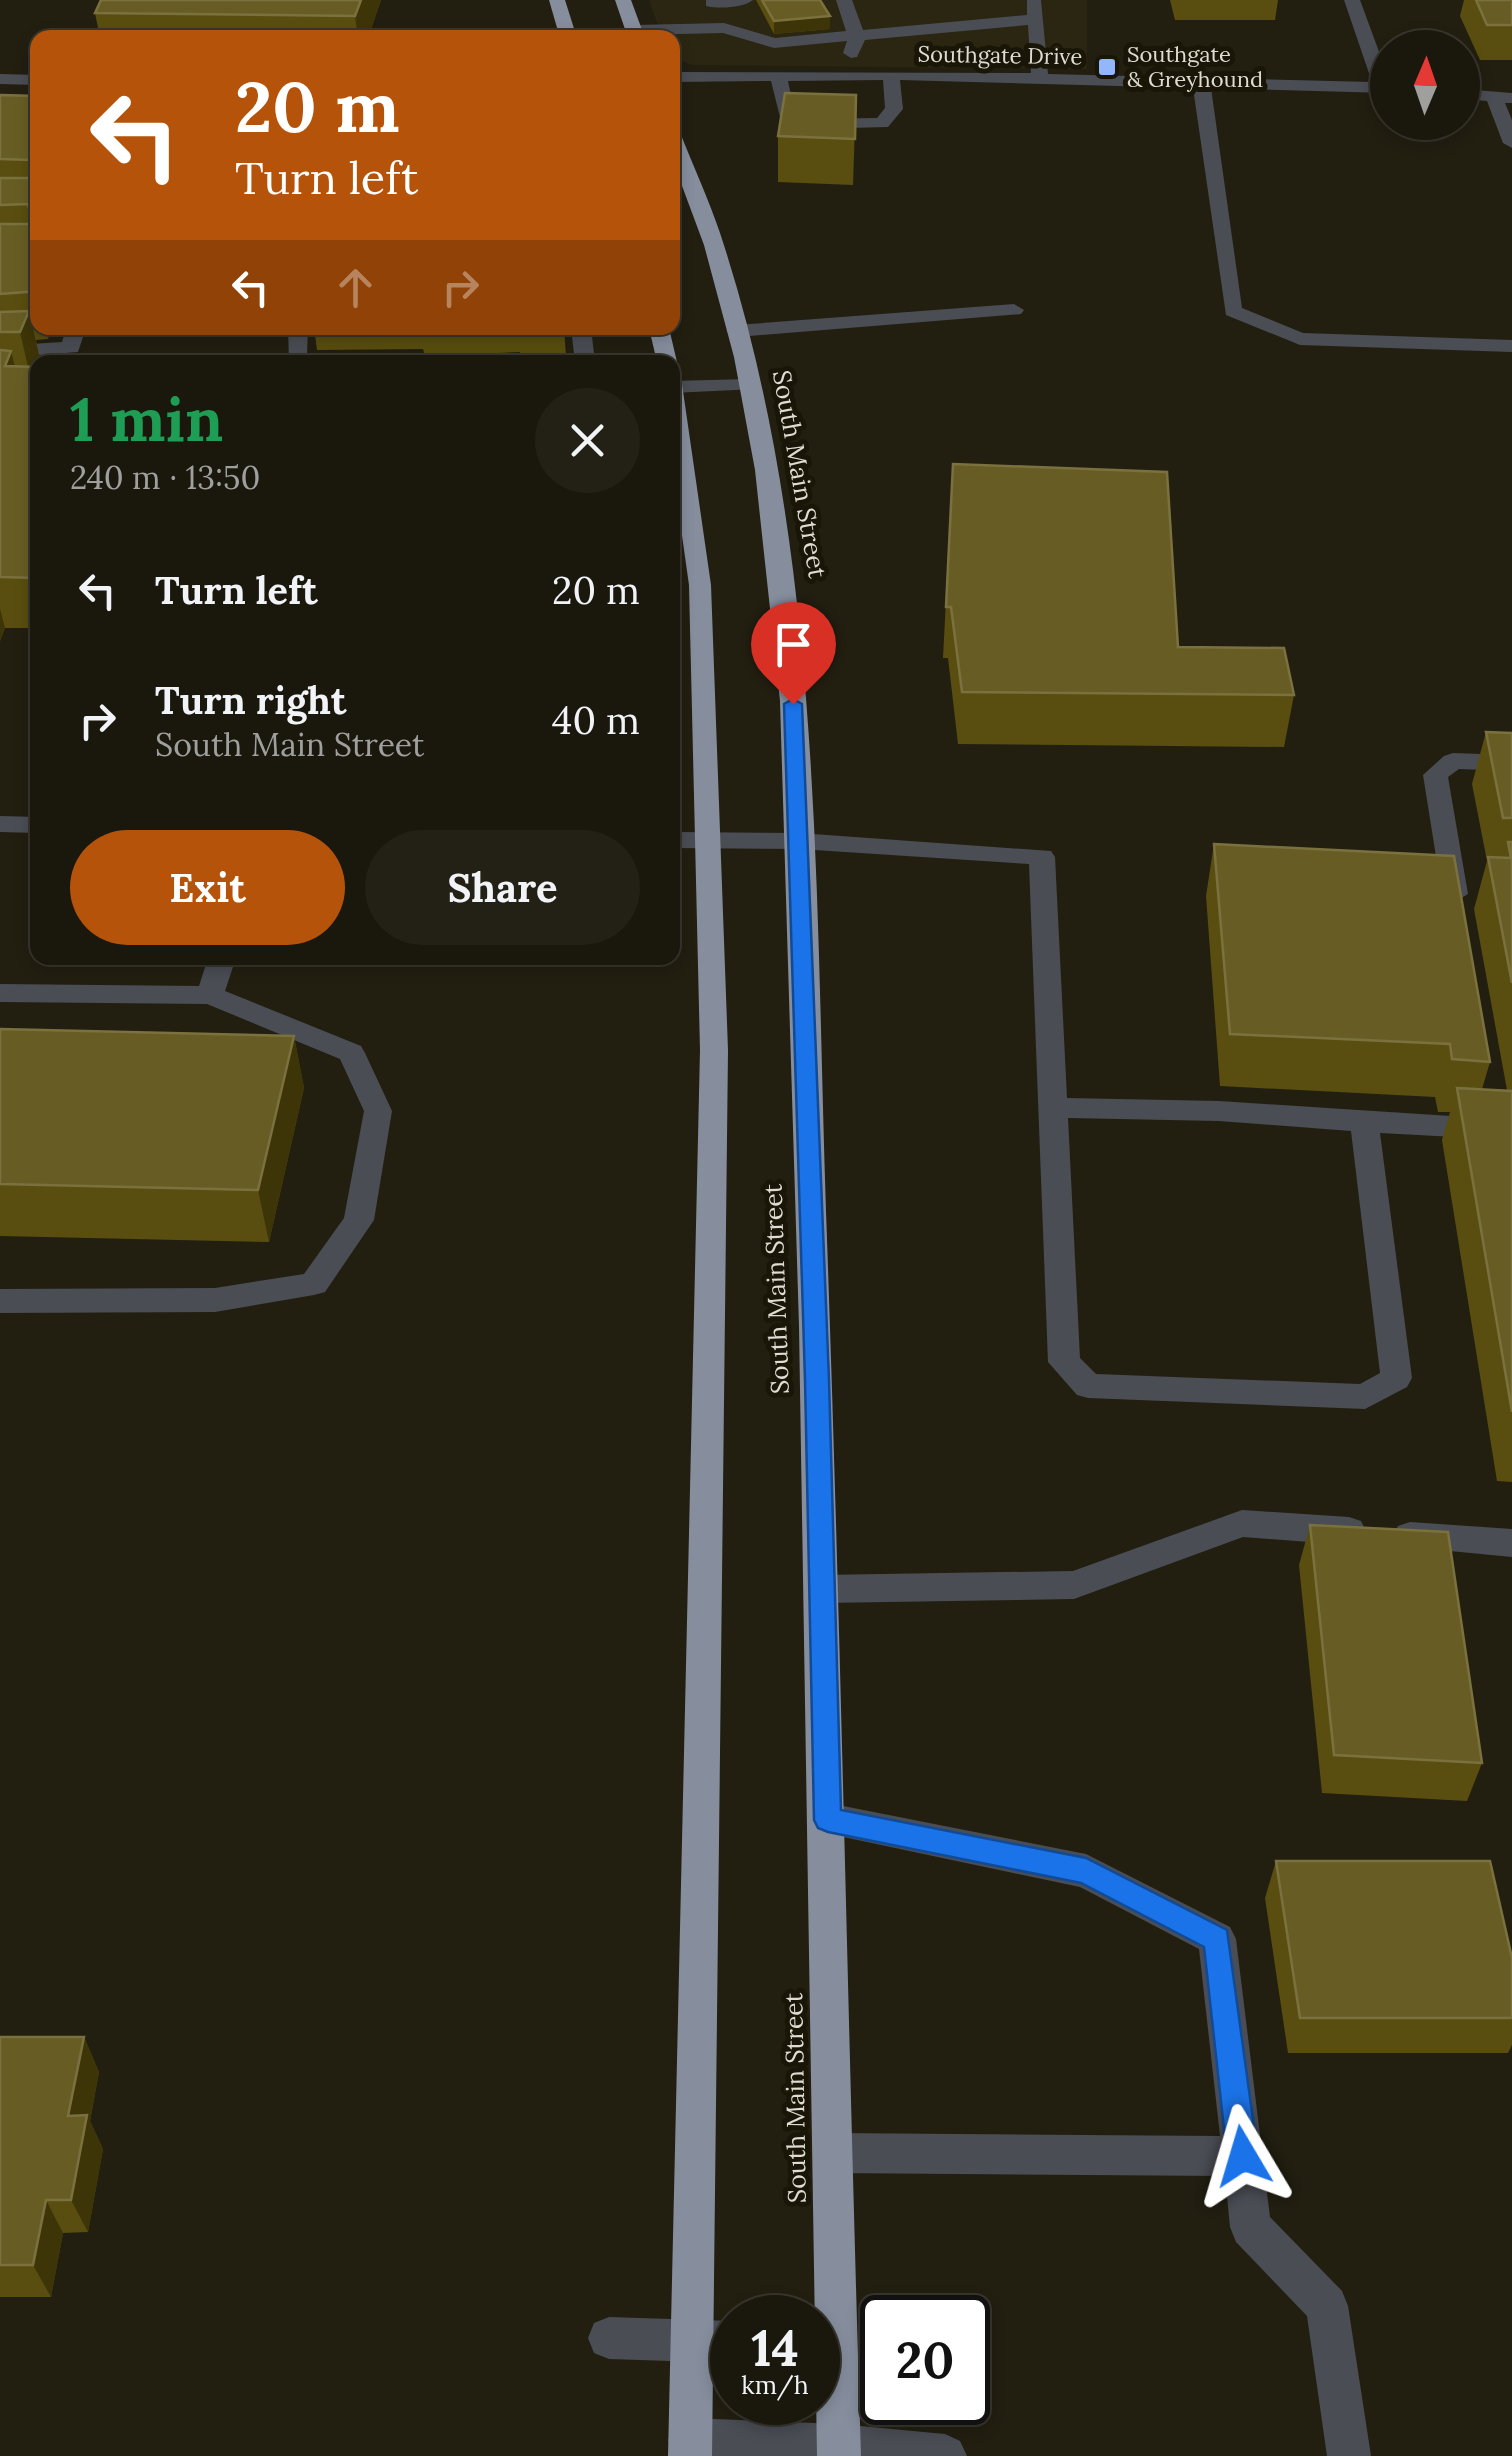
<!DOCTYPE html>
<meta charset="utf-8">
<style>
body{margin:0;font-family:Lora,serif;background:#232016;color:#f1f3f6;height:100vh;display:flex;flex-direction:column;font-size:38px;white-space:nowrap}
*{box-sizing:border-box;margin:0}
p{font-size:32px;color:#9f9f9d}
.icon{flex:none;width:55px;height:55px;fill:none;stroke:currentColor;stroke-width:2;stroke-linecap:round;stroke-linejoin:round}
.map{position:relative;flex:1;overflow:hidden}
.side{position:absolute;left:30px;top:355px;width:650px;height:610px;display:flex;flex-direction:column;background:#1a170d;border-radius:20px;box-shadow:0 5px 15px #0003,0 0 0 2px #38362e}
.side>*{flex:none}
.top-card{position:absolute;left:30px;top:30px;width:650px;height:305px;border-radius:20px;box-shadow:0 5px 15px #0003,0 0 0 2px #38362e;background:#b45309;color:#fff;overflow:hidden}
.needle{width:65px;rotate:2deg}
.fabs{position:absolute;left:1370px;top:30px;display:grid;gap:20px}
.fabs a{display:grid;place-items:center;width:110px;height:110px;border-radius:50%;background:#1a170d;box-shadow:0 5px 15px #0003,0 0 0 2px #38362e;font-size:50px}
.speed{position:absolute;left:710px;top:2295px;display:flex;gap:20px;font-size:50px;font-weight:700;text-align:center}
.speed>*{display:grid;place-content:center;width:130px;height:130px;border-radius:50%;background:#1a170d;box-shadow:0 5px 15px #0003,0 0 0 2px #38362e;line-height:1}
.speed small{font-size:25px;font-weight:400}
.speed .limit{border:5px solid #111;border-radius:15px;background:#fff;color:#111}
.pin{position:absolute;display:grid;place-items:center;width:85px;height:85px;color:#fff;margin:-102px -42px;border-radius:50% 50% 50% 0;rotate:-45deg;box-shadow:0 0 10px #0007}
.pin .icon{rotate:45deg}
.me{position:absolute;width:110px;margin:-55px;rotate:353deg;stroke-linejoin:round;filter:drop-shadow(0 0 8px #0008)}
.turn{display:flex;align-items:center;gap:35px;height:210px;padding:0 40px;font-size:45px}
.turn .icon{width:130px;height:130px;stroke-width:2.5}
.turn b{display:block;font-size:70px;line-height:85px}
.lanes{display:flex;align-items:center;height:95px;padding:0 40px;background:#0003;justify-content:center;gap:50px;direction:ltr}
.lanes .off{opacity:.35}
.round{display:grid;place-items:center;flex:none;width:105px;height:105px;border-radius:52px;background:#232016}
.overview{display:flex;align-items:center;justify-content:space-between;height:170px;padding:0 40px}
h1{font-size:60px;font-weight:800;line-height:75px;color:#1e9e55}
.button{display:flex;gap:20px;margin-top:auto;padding:20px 40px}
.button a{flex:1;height:115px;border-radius:60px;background:#b45309;color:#fff;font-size:40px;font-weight:800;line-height:115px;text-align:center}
.button a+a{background:#232016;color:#f1f3f6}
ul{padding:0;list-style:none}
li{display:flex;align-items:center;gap:30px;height:130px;padding:0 40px}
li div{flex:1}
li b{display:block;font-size:38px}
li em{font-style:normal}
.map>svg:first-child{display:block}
</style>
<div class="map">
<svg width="1512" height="2456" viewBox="0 0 1512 2456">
<rect width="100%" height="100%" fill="#221f11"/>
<path fill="#2b2611" d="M 649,0 L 1087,0 L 1087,69 L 692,65 L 673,57 L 672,38 L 662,37 Z"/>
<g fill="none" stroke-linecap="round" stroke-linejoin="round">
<path fill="#4a4d54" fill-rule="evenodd" d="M 706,0 L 753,0 C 743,8 719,9 706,6 Z
M 836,0 L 852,0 L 863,30 L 1027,15 L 1027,0 L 1041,0 L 1048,74 L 1372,82 L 1344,0 L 1360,0 L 1388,76 L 1388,93 L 1211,88 L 1242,308 L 1303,333 L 1512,340 L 1512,352 L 1300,345 L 1226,315 L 1193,88 L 900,80 L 903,109 L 888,127 L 808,129 L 780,117 L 771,81 L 672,82 L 672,72 L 1031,73 L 1028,25 L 865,40 L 857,57 L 851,58 L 843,53 L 847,41 L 774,48 L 723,33 L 635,35 L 627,30 L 635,25 L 724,23 L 775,38 L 846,31 ZM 883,80 L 885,108 L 877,118 L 811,119 L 794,110 L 788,81 Z
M 0,74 L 38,75 L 38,85 L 0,84 Z
M 1462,89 L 1512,93 L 1512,103 L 1505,103 L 1512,120 L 1512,148 L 1503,143 L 1487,101 L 1462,99 Z
M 1014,304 L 1024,310 L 1021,314 L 736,337 L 726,331 L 736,325 Z
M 66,328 L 86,328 L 78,352 L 0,358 L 0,346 L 62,342 Z
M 288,328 L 308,328 L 307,354 L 418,356 L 428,362 L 289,362 Z
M 571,328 L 591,328 L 595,362 L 575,362 Z
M 749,379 L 756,381 L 759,385 L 756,389 L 672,393 L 672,381 Z
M 1453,753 L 1512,755 L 1512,771 L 1459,769 L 1448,777 L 1468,894 L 1455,902 L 1442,894 L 1423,775 L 1444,756 Z
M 0,816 L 38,817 L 38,833 L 0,832 Z
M 672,832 L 799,833 L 1051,851 L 1055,857 L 1067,1098 L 1219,1101 L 1512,1120 L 1512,1140 L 1380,1133 L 1412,1378 L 1407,1387 L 1365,1409 L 1088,1398 L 1077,1395 L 1048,1362 L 1029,864 L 799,849 L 672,848 ZM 1068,1118 L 1219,1121 L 1351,1131 L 1380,1373 L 1360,1384 L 1096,1374 L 1080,1358 Z
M 208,958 L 236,958 L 225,991 L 361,1046 L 365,1053 L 392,1111 L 374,1220 L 325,1292 L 314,1295 L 215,1312 L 0,1313 L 0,1289 L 215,1288 L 304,1274 L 344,1218 L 364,1111 L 340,1059 L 207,1004 L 0,1002 L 0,984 L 199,986 Z
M 1242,1510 L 1349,1517 L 1361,1521 L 1366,1531 L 1361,1541 L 1349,1545 L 1243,1537 L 1074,1599 L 821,1603 L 809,1599 L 804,1589 L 809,1579 L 821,1575 L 1073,1571 Z
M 1410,1522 L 1512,1529 L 1512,1557 L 1398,1546 L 1393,1536 L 1398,1526 Z
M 828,1803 L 1086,1854 L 1230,1927 L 1236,1939 L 1270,2217 L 1342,2291 L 1348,2306 L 1371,2456 L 1327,2456 L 1307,2316 L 1236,2242 L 1230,2227 L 1225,2176 L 833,2173 L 819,2167 L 813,2153 L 819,2139 L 833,2133 L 1220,2136 L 1199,1949 L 1080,1887 L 815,1831 L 810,1819 L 815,1807 Z
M 609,2317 L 732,2321 L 732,2363 L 609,2359 L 594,2353 L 588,2338 L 594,2323 Z
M 690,2418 L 839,2424 L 945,2434 L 960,2441 L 967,2456 L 676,2456 L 668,2440 L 675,2425 Z"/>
<path fill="#868e9e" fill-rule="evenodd" d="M 549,0 L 565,0 L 577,38 L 560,38 Z
M 615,0 L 631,0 L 645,38 L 628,38 Z
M 672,130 L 681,135 C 694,168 709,200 720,233 C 823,545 815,886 826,1211 C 841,1626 848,2041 861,2456 L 817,2456 L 799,1326 L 780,701 L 755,470 L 734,357 L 704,245 L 672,159 Z
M 649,328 L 669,328 L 677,362 L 674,366 L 672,362 L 657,362 Z
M 672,378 L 682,384 L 711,585 L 728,1050 L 712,2456 L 668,2456 L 700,1050 L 689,585 L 672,465 Z"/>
</g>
<path fill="#594e0f" d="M 381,0 L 368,38 L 100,38 L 95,13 Z
M 756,0 L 820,0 L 830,16 L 830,29 L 774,34 Z
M 1170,0 L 1278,0 L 1275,20 L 1175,20 Z
M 1464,0 L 1512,0 L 1512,60 L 1480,60 L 1460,16 Z
M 0,95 L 38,96 L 38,328 L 53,328 L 48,339 L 36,340 L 40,359 L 37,367 L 38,628 L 5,628 L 0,641 Z
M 856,95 L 853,185 L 778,182 L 778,136 Z
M 314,328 L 564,328 L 566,356 L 521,358 L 520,352 L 425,356 L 423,349 L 317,350 Z
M 953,464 L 1178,647 L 1294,695 L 1284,747 L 958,744 L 948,658 L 943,658 Z
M 1486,732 L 1512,733 L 1512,1482 L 1497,1481 L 1442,1140 L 1450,1112 L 1438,1112 L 1435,1097 L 1220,1086 L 1206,896 L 1214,844 L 1490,1062 L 1482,1089 L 1507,1090 L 1474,909 L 1487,861 L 1472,784 Z
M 0,1029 L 294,1036 L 304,1088 L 269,1242 L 0,1236 Z
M 1310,1525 L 1482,1763 L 1467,1801 L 1322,1793 L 1299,1565 Z
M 1276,1861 L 1512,1958 L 1512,2045 L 1508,2053 L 1288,2053 L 1265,1898 Z
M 0,2037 L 84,2037 L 99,2072 L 90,2121 L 103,2149 L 88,2232 L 63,2233 L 51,2297 L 0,2297 Z"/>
<path fill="#3d3507" d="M 361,0 L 381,0 L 368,38 L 358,38 L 355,16 Z
M 830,16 L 830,29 L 774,34 L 774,21 Z
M 29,311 L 40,359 L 31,380 L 20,332 Z
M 46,328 L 53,328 L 48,339 Z
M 11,351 L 23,399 L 5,366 Z
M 0,609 L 5,628 L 0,641 Z
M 294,1036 L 304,1088 L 269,1242 L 258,1190 Z
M 84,2037 L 99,2072 L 90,2121 L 103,2149 L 88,2232 L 71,2200 L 68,2116 Z
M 46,2200 L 63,2233 L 51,2297 L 33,2265 Z"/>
<path fill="#675d24" stroke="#7a713f" stroke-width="2.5" d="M 101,0 L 361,0 L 355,16 L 95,13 Z
M 762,0 L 820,0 L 830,16 L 774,21 Z
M 1476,0 L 1512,0 L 1512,25 L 1487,25 Z
M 785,93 L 856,95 L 855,139 L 778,136 Z
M 0,95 L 38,96 L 38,291 L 0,294 L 0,224 L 28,224 L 32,220 L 28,204 L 0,205 L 0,178 L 28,178 L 32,175 L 31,160 L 0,159 Z
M 29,311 L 20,332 L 0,332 L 0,312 Z
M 0,350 L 11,351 L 5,366 L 38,367 L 38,444 L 34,453 L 38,453 L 38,578 L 0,577 Z
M 953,464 L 1167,472 L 1178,647 L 1284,648 L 1294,695 L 962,692 L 951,607 L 946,607 Z
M 1486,732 L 1512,733 L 1512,818 L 1503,818 Z
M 1508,842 L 1512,842 L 1512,983 L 1488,857 L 1511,858 Z
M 1214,844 L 1454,856 L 1490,1062 L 1452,1059 L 1450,1044 L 1230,1034 Z
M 0,1029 L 294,1036 L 258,1190 L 0,1184 Z
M 1457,1088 L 1512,1091 L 1512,1412 Z
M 1310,1525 L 1448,1532 L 1482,1763 L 1334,1755 Z
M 1276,1861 L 1490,1861 L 1512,1958 L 1512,2018 L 1300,2018 Z
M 0,2037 L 84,2037 L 68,2116 L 87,2115 L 71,2200 L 46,2200 L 33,2265 L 0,2265 Z"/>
<path fill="#1a73e8" stroke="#114b97" stroke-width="2.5" d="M 793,699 L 802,704 L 829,1380 L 841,1810 L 1086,1858 L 1227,1930 L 1258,2156 L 1254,2167 L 1243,2171 L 1232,2167 L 1227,2156 L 1204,1947 L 1081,1883 L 828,1832 L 818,1828 L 814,1820 L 805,1380 L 784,704 Z"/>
<rect fill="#93b7fd" stroke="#191608" stroke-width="4" x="1097" y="57" width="20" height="20" rx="5"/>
<g text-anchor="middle" stroke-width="10" stroke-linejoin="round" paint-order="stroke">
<g font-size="22" fill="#dedcd3" stroke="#191608" text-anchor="start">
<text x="1127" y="62">Southgate<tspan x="1127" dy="25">&amp; Greyhound</tspan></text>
</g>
<g font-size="22" fill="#dedcd3" stroke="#191608">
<text transform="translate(1000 55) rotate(1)" y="8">Southgate Drive</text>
</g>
<g font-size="25" fill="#dedcd3" stroke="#191608">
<text transform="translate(800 474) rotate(80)" y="9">South Main Street</text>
<text transform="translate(776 1289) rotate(-92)" y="9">South Main Street</text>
<text transform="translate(795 2098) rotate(-91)" y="9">South Main Street</text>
</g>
</g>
</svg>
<div class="fabs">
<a><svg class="needle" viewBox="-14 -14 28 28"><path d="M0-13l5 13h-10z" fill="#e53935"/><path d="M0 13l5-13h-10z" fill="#9f9f9d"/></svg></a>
</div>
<div class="speed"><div>14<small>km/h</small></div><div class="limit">20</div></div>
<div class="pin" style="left:793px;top:704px;background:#d93025"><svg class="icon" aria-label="arrive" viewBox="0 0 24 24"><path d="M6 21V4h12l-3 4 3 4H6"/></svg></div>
<svg class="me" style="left:1243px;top:2156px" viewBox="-20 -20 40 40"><path d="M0-17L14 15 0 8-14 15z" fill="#1a73e8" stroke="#fff" stroke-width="4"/></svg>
<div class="top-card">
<div class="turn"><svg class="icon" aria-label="left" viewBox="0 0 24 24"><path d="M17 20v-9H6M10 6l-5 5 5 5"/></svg><div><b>20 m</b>Turn left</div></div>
<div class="lanes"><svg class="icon" aria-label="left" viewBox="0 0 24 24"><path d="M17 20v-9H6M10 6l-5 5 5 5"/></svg><svg class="icon off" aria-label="ahead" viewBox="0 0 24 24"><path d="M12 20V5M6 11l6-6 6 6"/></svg><svg class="icon off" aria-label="right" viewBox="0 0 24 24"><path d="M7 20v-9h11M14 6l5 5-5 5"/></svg></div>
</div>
<section class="side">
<div class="overview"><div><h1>1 min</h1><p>240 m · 13:50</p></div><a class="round"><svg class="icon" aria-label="close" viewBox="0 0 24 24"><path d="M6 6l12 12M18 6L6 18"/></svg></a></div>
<ul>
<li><svg class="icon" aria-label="left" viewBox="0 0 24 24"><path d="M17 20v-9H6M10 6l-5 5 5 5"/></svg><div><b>Turn left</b></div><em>20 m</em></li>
<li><svg class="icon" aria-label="right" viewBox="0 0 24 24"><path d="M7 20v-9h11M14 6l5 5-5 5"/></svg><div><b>Turn right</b><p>South Main Street</p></div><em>40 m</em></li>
</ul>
<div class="button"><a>Exit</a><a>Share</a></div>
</section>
</div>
